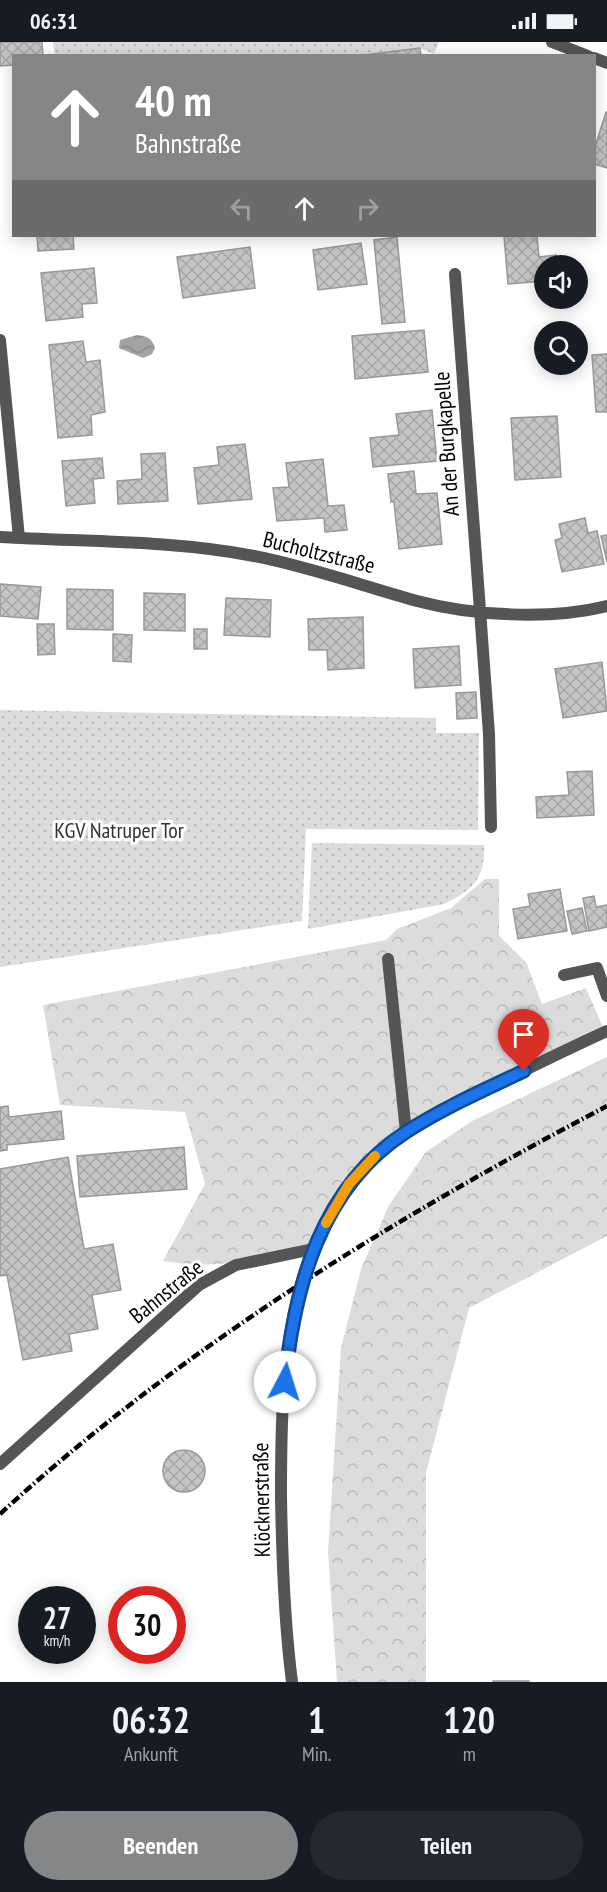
<!DOCTYPE html>
<html lang="de">
<meta charset="utf-8">
<style>
body{margin:0;font-family:"PT Sans Narrow",sans-serif;background:#242831;color:#f1f3f6;height:100vh;display:flex;flex-direction:column;font-size:22px;white-space:nowrap}
*{box-sizing:border-box;margin:0}
p{font-size:20px;color:#9ea1a6}
.icon{flex:none;width:33px;height:33px;fill:none;stroke:currentColor;stroke-width:2;stroke-linecap:round;stroke-linejoin:round}
.map{position:relative;height:1640px;overflow:hidden}
.sheet{display:flex;flex-direction:column;background:#171b24;flex:1}
.sheet>*{flex:none}
.guide{position:absolute;left:12px;top:12px;width:584px;height:183px;border-radius:0px;box-shadow:0 3px 15px #0003;background:#858687;color:#fff;overflow:hidden}
.buttons{position:absolute;left:534px;top:213px;display:grid;gap:12px}
.buttons a{display:grid;place-items:center;width:54px;height:54px;border-radius:50%;background:#171b24;box-shadow:0 3px 15px #0003;font-size:30px}
.speed{position:absolute;left:18px;top:1544px;display:flex;gap:12px;font-size:30px;font-weight:700;text-align:center}
.speed>*{display:grid;place-content:center;width:78px;height:78px;border-radius:50%;background:#171b24;box-shadow:0 3px 15px #0003;line-height:1}
.speed small{font-size:15px;font-weight:400}
.speed .limit{border:9px solid #d22;background:#fff;color:#111}
.pin{position:absolute;display:grid;place-items:center;width:51px;height:51px;color:#fff;margin:-62px -26px;border-radius:50% 50% 50% 0;rotate:-45deg;box-shadow:0 0 6px #0007}
.pin .icon{rotate:45deg}
.me{position:absolute;width:66px;margin:-33px;rotate:5deg;stroke-linejoin:round;filter:drop-shadow(0 0 4px #0008)}
.turn{display:flex;align-items:center;gap:21px;height:126px;padding:0 24px;font-size:27px}
.turn .icon{width:78px;height:78px;stroke-width:2.5}
.turn b{display:block;font-size:42px;line-height:51px}
.lanes{display:flex;align-items:center;height:57px;padding:0 24px;background:#0003;justify-content:center;gap:30px;direction:ltr}
.lanes .off{opacity:.35}
.eta{display:flex;justify-content:space-evenly;align-items:center;height:102px;text-align:center}
.eta b{font-size:36px;font-weight:700;line-height:42px}
.action{display:flex;gap:12px;margin-top:auto;padding:12px 24px}
.action a{flex:1;height:69px;border-radius:36px;background:#858687;color:#fff;font-size:24px;font-weight:700;line-height:69px;text-align:center}
.action a+a{background:#242831;color:#f1f3f6}
.status{display:flex;justify-content:space-between;align-items:center;height:42px;padding:0 30px;background:#171b24;direction:ltr}
.status svg{height:16px;fill:currentColor}
.map>svg:first-child{display:block}
</style>
<div class="status"><b>06:31</b><svg viewBox="0 0 49 12"><path d="M0 12V9h3v3zM5 12V6h3v6zM10 12V3h3v9zM15 12V0h3v12zM26 1h20v11H26zM47 4h2v5h-2z"/></svg></div>
<div class="map">
<svg width="607" height="1640" viewBox="0 0 607 1640">
<defs>
<pattern id="grass-dots" width="8" height="8" patternUnits="userSpaceOnUse" patternTransform="scale(1.5)"><rect width="8" height="8" fill="#dcdcdc"/><path d="M2 2h.1M6 6h.1" fill="none" stroke="#bbb" stroke-width="1.8" stroke-linecap="round"/></pattern>
<pattern id="forest-crowns" width="20" height="18" patternUnits="userSpaceOnUse" patternTransform="scale(1.5)"><rect width="20" height="18" fill="#dcdcdc"/><path d="M2 6a3 3 0 1 1 6 0M12 15a3 3 0 1 1 6 0" fill="none" stroke="#bbb"/></pattern>
<pattern id="water-waves" width="16" height="10" patternUnits="userSpaceOnUse" patternTransform="scale(1.5)"><rect width="16" height="10" fill="#a3a3a3"/><path d="M0 5q4-4 8 0t8 0" fill="none" stroke="#8b8b8b"/></pattern>
<pattern id="building-cross-hatch" width="8" height="8" patternUnits="userSpaceOnUse" patternTransform="scale(1.5)"><rect width="8" height="8" fill="#c4c4c4"/><path d="M0 0l8 8M0 8l8-8" fill="none" stroke="#a7a7a7"/></pattern>
</defs>
<rect width="100%" height="100%" fill="#fff"/>
<path fill="url(#grass-dots)" d="M 53,0 L 439,0 L 434,12 L 420,6 L 365,14 L 55,14 Z
M 0,668 L 436,676 L 436,691 L 479,691 L 478,788 L 306,787 L 302,879 L 0,925 Z
M 312,801 L 484,803 C 485,838 473,847 444,862 L 308,887 Z"/>
<path fill="url(#forest-crowns)" d="M 485,837 L 499,837 L 499,894 L 526,920 L 542,962 L 586,946 L 605,990 L 406,1090 L 349,1142 L 313,1207 C 260,1218 217,1228 163,1219 L 205,1142 L 185,1070 L 60,1063 L 43,963 L 386,898 L 397,887 L 451,866 Z
M 607,1015 L 607,1194 L 469,1266 L 426,1431 L 426,1640 L 337,1640 L 328,1510 L 341,1306 L 361,1227 L 389,1163 L 426,1110 L 472,1079 Z"/>
<path fill="url(#water-waves)" d="M 137,293 C 147,294 152,296 155,306 L 152,312 L 143,316 L 119,306 L 120,298 Z"/>
<path fill="url(#building-cross-hatch)" stroke="#999" stroke-width="1.5" d="M 0,0 L 42,0 L 43,14 L 14,14 L 14,23 L 0,24 Z
M 420,6 L 421,14 L 365,14 L 365,13 Z
M 606,70 L 607,70 L 607,126 L 594,122 L 594,108 Z
M 37,194 L 73,194 L 74,207 L 38,209 Z
M 504,194 L 537,194 L 539,215 L 556,213 L 557,224 L 544,224 L 544,239 L 508,242 Z
M 397,195 L 405,280 L 382,282 L 374,198 Z
M 361,201 L 367,242 L 318,248 L 313,208 Z
M 250,205 L 255,246 L 183,256 L 177,215 Z
M 94,226 L 97,261 L 82,262 L 83,275 L 46,279 L 41,231 Z
M 424,288 L 428,330 L 355,337 L 352,294 Z
M 83,299 L 86,320 L 100,318 L 105,370 L 91,373 L 92,393 L 58,396 L 49,303 Z
M 607,312 L 607,370 L 596,370 L 592,313 Z
M 432,368 L 437,419 L 373,425 L 370,396 L 399,393 L 396,372 Z
M 557,374 L 561,435 L 515,438 L 511,376 Z
M 245,402 L 252,457 L 198,462 L 194,426 L 219,423 L 217,405 Z
M 165,411 L 168,459 L 118,462 L 117,439 L 142,437 L 141,412 Z
M 102,416 L 104,436 L 93,437 L 95,461 L 66,464 L 62,419 Z
M 323,417 L 328,464 L 344,463 L 347,488 L 325,490 L 324,476 L 277,479 L 273,446 L 289,445 L 286,421 Z
M 414,429 L 416,452 L 437,451 L 442,502 L 399,507 L 394,460 L 391,460 L 388,432 Z
M 585,476 L 588,491 L 597,489 L 604,522 L 562,530 L 555,498 L 562,496 L 559,482 Z
M 607,493 L 607,520 L 601,494 Z
M 0,542 L 41,545 L 38,577 L 0,574 Z
M 67,547 L 113,548 L 113,588 L 67,587 Z
M 144,551 L 185,552 L 185,589 L 144,588 Z
M 226,556 L 271,558 L 270,595 L 224,593 Z
M 363,575 L 364,626 L 328,628 L 327,608 L 309,608 L 308,577 Z
M 37,582 L 54,582 L 55,612 L 38,613 Z
M 194,587 L 207,587 L 207,607 L 194,607 Z
M 113,592 L 132,593 L 131,620 L 113,619 Z
M 459,604 L 461,643 L 415,646 L 413,607 Z
M 602,620 L 607,669 L 563,676 L 555,627 Z
M 476,650 L 477,676 L 457,677 L 456,651 Z
M 592,729 L 594,773 L 537,776 L 536,755 L 569,753 L 567,730 Z
M 560,847 L 567,889 L 518,897 L 513,867 L 530,864 L 528,852 Z
M 594,854 L 596,865 L 607,863 L 607,885 L 589,889 L 583,856 Z
M 582,866 L 587,889 L 572,892 L 567,869 Z
M 8,1064 L 9,1075 L 61,1069 L 64,1097 L 7,1103 L 7,1108 L 0,1109 L 0,1065 Z
M 184,1105 L 187,1147 L 80,1155 L 77,1114 Z
M 68,1115 L 84,1207 L 113,1202 L 121,1248 L 92,1253 L 98,1287 L 69,1292 L 72,1309 L 23,1318 L 7,1233 L 0,1234 L 0,1127 Z
M163 1429a21 21 0 1 1 42 0a21 21 0 1 1-42 0Z
M 493,1639 L 529,1639 L 529,1640 L 493,1640 Z"/>
<g fill="none" stroke-linecap="round" stroke-linejoin="round">
<path stroke="#555" stroke-width="12" d="M 480,568 L 489,692 L 491,785
M 388,917 L 406,1090
M 564,933 L 597,926 L 607,954"/>
<path stroke="#555" stroke-width="12" d="M 552,0 L 588,14
M 594,16 L 607,21
M 455,232 L 480,568
M 0,298 L 19,496
M 0,495 C 85,500 171,498 254,514 C 310,525 363,544 417,559 C 473,574 551,578 607,564
M 0,1422 L 199,1243 L 236,1223 L 313,1207
M 292,1640 C 284,1578 282,1516 281,1454 C 281,1338 283,1198 376,1114 C 410,1083 455,1063 497,1042 C 533,1024 570,1006 607,989"/>
<path stroke="#000" stroke-width="4.5" stroke-dasharray="9 3 1.5 3" stroke-linecap="butt" d="M 0,1472 C 180,1307 392,1177 607,1064"/>
</g>
<g fill="none" stroke-linecap="round" stroke-linejoin="round">
<g stroke="#114b97" stroke-width="15">
<path id="route" d="M 285,1340 C 294,1245 321,1145 406,1090 C 443,1066 484,1048 524,1029"/>
</g>
<use href="#route" stroke="#1a73e8" stroke-width="10"/>
<path stroke="#f59e0b" stroke-width="10" d="M 326,1181 L 349,1142 L 375,1114"/>
</g>
<g text-anchor="middle" stroke-width="6" stroke-linejoin="round" paint-order="stroke">
<g font-size="22" fill="#000" stroke="#fff">
<text transform="translate(446 402) rotate(-94)" y="8">An der Burgkapelle</text>
<text transform="translate(319 510) rotate(14)" y="8">Bucholtzstraße</text>
<text transform="translate(166 1249) rotate(-39)" y="8">Bahnstraße</text>
<text transform="translate(261 1458) rotate(-91)" y="8">Klöcknerstraße</text>
</g>
<g font-size="22" fill="#333" stroke="#fff">
<text x="119" y="796">KGV Natruper Tor</text>
</g>
</g>
</svg>
<div class="buttons">
<a><svg class="icon" aria-label="sound" viewBox="0 0 24 24"><path d="M4 9h4l5-4v14l-5-4H4zM17 9q2 3 0 6"/></svg></a>
<a><svg class="icon" aria-label="search" viewBox="0 0 24 24"><circle cx="10" cy="10" r="6"/><path d="M15 15l6 6"/></svg></a>
</div>
<div class="speed"><div>27<small>km/h</small></div><div class="limit">30</div></div>
<div class="pin" style="left:524px;top:1029px;background:#d93025"><svg class="icon" aria-label="arrive" viewBox="0 0 24 24"><path d="M6 21V4h12l-3 4 3 4H6"/></svg></div>
<svg class="me" style="left:285px;top:1340px" viewBox="-20 -20 40 40"><circle r="19" fill="#fff"/><path d="M0-13L10 11 0 6-10 11z" fill="#1a73e8"/></svg>
<div class="guide">
<div class="turn"><svg class="icon" aria-label="ahead" viewBox="0 0 24 24"><path d="M12 20V5M6 11l6-6 6 6"/></svg><div><b>40 m</b>Bahnstraße</div></div>
<div class="lanes"><svg class="icon off" aria-label="left" viewBox="0 0 24 24"><path d="M17 20v-9H6M10 6l-5 5 5 5"/></svg><svg class="icon" aria-label="ahead" viewBox="0 0 24 24"><path d="M12 20V5M6 11l6-6 6 6"/></svg><svg class="icon off" aria-label="right" viewBox="0 0 24 24"><path d="M7 20v-9h11M14 6l5 5-5 5"/></svg></div>
</div>
</div>
<section class="sheet">
<div class="eta">
<div><b>06:32</b><p>Ankunft</p></div>
<div><b>1</b><p>Min.</p></div>
<div><b>120</b><p>m</p></div>
</div>
<div class="action"><a>Beenden</a><a>Teilen</a></div>
</section>
